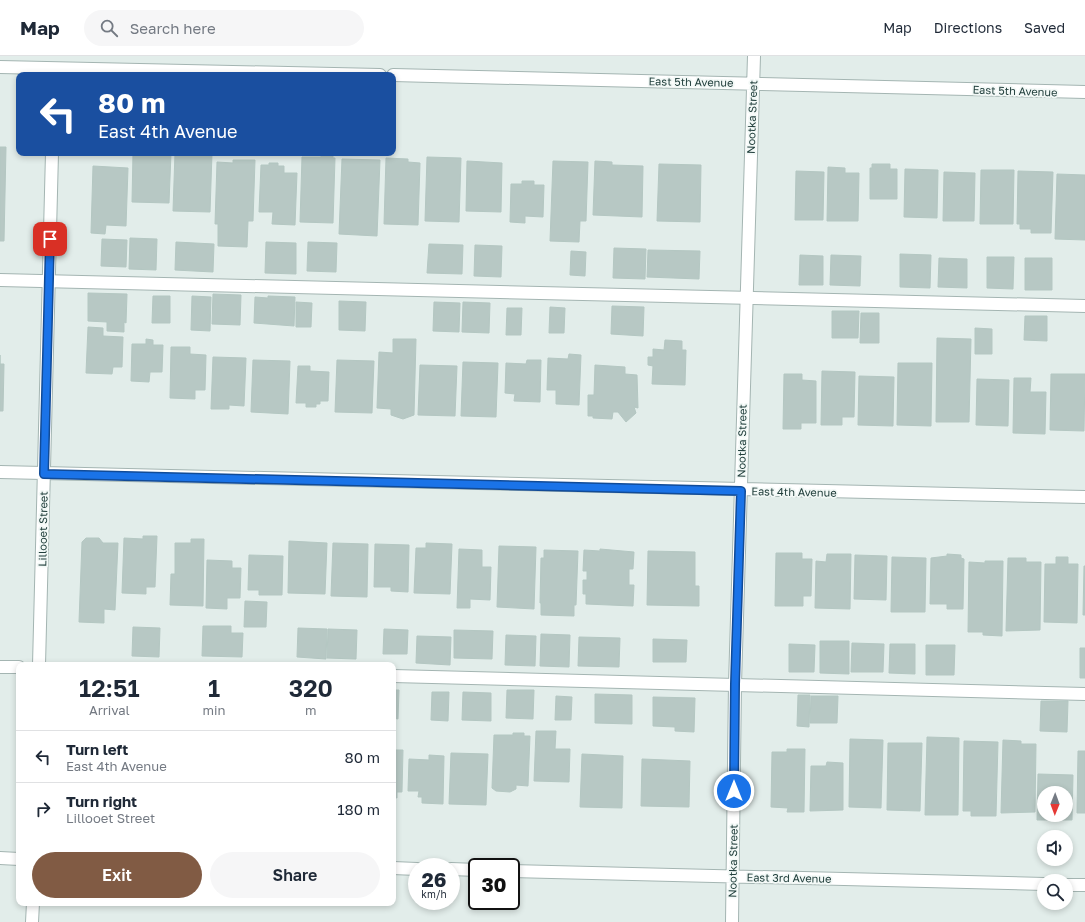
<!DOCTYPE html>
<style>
body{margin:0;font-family:"Golos Text",sans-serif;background:#f6f6f7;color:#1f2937;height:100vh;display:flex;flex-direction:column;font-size:15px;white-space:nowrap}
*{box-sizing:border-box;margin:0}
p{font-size:13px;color:#747a83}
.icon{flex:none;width:22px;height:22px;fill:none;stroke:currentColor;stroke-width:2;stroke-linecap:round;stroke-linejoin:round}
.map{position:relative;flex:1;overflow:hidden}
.drawer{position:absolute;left:16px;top:606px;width:380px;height:244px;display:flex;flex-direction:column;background:#fff;border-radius:8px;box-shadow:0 2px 6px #0003}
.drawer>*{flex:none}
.guide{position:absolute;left:16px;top:16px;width:380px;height:84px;border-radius:8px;box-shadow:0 2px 6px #0003;background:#1a4fa0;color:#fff;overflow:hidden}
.needle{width:26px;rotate:181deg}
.controls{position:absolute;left:1037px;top:730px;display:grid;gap:8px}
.controls a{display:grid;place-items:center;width:36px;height:36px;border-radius:50%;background:#fff;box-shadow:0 2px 6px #0003;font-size:20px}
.speed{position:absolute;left:408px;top:802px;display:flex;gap:8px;font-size:20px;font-weight:700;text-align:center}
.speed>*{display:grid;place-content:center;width:52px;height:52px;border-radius:50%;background:#fff;box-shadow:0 2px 6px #0003;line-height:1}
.speed small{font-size:10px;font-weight:400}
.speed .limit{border:2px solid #111;border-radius:6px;background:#fff;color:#111}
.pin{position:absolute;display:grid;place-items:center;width:34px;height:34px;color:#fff;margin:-17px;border-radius:8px;box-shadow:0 2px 6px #0006}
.me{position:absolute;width:44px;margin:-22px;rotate:0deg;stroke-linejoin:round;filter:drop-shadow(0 0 3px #0008)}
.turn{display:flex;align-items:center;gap:14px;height:84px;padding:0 16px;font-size:18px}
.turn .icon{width:52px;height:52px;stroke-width:2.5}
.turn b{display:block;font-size:28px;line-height:34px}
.eta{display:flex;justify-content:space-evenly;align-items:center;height:68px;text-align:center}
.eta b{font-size:24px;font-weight:600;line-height:28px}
.button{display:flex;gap:8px;margin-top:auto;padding:8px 16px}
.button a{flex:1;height:46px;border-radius:24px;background:#815b44;color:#fff;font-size:16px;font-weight:600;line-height:46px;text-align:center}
.button a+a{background:#f6f6f7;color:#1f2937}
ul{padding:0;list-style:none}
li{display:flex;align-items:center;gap:12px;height:52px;padding:0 16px;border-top:1px solid #e0e1e3}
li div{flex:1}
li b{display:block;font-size:15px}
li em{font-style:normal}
header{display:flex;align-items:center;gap:24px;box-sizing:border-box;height:56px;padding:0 20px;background:#fff;border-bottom:1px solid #e0e1e3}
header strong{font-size:19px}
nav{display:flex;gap:22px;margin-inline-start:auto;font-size:14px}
.search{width:280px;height:36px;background:#f6f6f7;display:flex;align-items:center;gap:10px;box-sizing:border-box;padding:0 14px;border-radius:22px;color:#747a83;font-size:15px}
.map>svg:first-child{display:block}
</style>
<header>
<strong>Map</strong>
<div class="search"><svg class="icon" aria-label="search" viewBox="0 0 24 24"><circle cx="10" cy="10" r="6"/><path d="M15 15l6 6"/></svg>Search here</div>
<nav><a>Map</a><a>Directions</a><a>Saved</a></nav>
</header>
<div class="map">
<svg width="1085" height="866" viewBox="0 0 1085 866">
<rect width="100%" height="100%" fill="#e2edea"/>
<path fill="#b7c8c4" stroke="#b4c7c2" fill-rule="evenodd" d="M 0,91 L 6,91 L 4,185 L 0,185 Z
M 133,97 L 171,97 L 169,147 L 132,146 Z
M 175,97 L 212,97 L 210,156 L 173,155 Z
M 321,98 L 333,99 L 333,102 L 335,102 L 333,167 L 300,166 L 302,101 L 321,101 Z
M 427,101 L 461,102 L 459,166 L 425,165 Z
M 386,102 L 408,103 L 408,106 L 420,107 L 418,169 L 384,168 Z
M 342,103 L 380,104 L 377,180 L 339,178 Z
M 233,104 L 255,104 L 253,165 L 248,165 L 247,191 L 218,190 L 218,168 L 215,168 L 217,106 L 233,107 Z
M 467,105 L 502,107 L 501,156 L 466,155 Z
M 553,105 L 588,106 L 586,165 L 580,165 L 579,186 L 550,185 Z
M 595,105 L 612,106 L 612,109 L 643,110 L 642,161 L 593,159 Z
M 269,107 L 278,107 L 278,110 L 284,110 L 284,117 L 297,117 L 295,169 L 272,168 L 273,156 L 259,156 L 261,109 L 269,109 Z
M 659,108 L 701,109 L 700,166 L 657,165 Z
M 872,108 L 890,108 L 890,113 L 897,113 L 897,143 L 870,143 L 870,112 L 872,112 Z
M 93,110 L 128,112 L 126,170 L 106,169 L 105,178 L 91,177 Z
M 828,111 L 845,112 L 845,117 L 859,117 L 858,165 L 827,165 Z
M 905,113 L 938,114 L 937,162 L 904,161 Z
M 981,114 L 1014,114 L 1013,168 L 980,168 Z
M 796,115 L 824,116 L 823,164 L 795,164 Z
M 1018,115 L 1053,116 L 1051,177 L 1031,177 L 1031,173 L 1020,173 L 1020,168 L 1017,168 Z
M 944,116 L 975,117 L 974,165 L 943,165 Z
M 1057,118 L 1085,119 L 1085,184 L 1055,183 Z
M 522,125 L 534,125 L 534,129 L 544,129 L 543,161 L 525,160 L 525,167 L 510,166 L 511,128 L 522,128 Z
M 130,182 L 157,183 L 156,214 L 129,213 Z
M 102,183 L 127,184 L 126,211 L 101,210 Z
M 176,186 L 214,188 L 213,216 L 175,214 Z
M 266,186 L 296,187 L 296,218 L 265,217 Z
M 308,186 L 337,187 L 336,216 L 307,215 Z
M 429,188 L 463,189 L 462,218 L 427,217 Z
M 475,189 L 502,190 L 501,221 L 474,220 Z
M 614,192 L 646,193 L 645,223 L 613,222 Z
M 648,194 L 700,195 L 699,223 L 647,221 Z
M 571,195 L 586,196 L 585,220 L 570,219 Z
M 900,198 L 931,199 L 930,232 L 900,231 Z
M 800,199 L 823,200 L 823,229 L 799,229 Z
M 831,199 L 861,200 L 860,230 L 830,229 Z
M 987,201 L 1014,201 L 1013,233 L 987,232 Z
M 939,202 L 967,203 L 967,232 L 938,231 Z
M 1025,202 L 1052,202 L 1052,234 L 1025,234 Z
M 88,237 L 127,238 L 126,267 L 124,266 L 124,276 L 107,275 L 107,266 L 88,265 Z
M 213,238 L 241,239 L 240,269 L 212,268 Z
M 153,240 L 170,240 L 170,267 L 152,267 Z
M 192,240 L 211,241 L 210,275 L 191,274 Z
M 268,240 L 295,241 L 294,270 L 254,267 L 255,241 L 268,242 Z
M 339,245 L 366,246 L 365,275 L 339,274 Z
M 296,246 L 312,247 L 311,271 L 296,271 Z
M 434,246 L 460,247 L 459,276 L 433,275 Z
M 463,246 L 490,247 L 489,277 L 462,276 Z
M 612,250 L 644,251 L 643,280 L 611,278 Z
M 550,251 L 565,252 L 564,277 L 549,277 Z
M 507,252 L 522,252 L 521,279 L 506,279 Z
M 832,255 L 859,255 L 858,282 L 832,282 Z
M 861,257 L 879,257 L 879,287 L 860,287 Z
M 1025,260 L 1047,260 L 1047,285 L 1024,284 Z
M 88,271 L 103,272 L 103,280 L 123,281 L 122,311 L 113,311 L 112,318 L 86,317 Z
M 975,272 L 992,273 L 992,298 L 975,298 Z
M 937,282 L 971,283 L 969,366 L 936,366 Z
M 146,283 L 153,284 L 153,289 L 163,289 L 162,316 L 150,316 L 149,326 L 131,325 L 132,288 L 146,288 Z
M 393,283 L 416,283 L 414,359 L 403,363 L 391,359 L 391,353 L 377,352 L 379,296 L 393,297 Z
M 665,284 L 682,285 L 682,294 L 686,294 L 685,329 L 652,328 L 653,310 L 648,309 L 648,301 L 653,301 L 653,293 L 664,294 Z
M 171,291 L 190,291 L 190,298 L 206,299 L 205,334 L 195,334 L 195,343 L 170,342 Z
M 569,298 L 581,299 L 579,349 L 556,348 L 556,334 L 547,334 L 548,302 L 568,303 Z
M 0,299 L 0,308 L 4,308 L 3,355 L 0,355 Z
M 213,301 L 246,302 L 244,350 L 229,349 L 229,353 L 211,353 Z
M 253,304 L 290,305 L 288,358 L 251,356 Z
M 337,304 L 374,305 L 372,357 L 335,356 Z
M 527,304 L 541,304 L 540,346 L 514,345 L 515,338 L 505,337 L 506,307 L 526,308 Z
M 463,306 L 498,307 L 496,361 L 461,360 Z
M 898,307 L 932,307 L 931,370 L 897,369 Z
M 420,309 L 457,310 L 455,360 L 418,359 Z
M 595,309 L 625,311 L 625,318 L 637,319 L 638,352 L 634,351 L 636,357 L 626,366 L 618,356 L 613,356 L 612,363 L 593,362 L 593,360 L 588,360 L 588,339 L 594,339 Z
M 298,310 L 310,310 L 310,315 L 329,316 L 328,345 L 320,345 L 320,348 L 316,348 L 316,351 L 306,351 L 306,347 L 296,347 Z
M 822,315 L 855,316 L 854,361 L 842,361 L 842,369 L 821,369 Z
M 784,318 L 802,318 L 802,324 L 816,325 L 816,367 L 801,367 L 801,373 L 783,373 Z
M 1051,318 L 1085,318 L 1084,375 L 1050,374 Z
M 859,320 L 894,321 L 893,370 L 858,369 Z
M 1014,322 L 1031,322 L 1030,336 L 1046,336 L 1045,378 L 1013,377 Z
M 977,323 L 1009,324 L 1008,370 L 976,369 Z
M 143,480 L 157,480 L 155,531 L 146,531 L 146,538 L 122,537 L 124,482 L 143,483 Z
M 86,482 L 99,482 L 103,487 L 118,487 L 115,554 L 104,553 L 104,567 L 79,566 L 82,486 Z
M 191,483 L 204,483 L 203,550 L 170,549 L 171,518 L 175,518 L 175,487 L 191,487 Z
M 289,485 L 327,487 L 325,538 L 288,537 Z
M 333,487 L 368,488 L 367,541 L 331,540 Z
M 426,487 L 452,488 L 450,538 L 414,537 L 416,492 L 426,492 Z
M 375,488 L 409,489 L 408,536 L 391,535 L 391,531 L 374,531 Z
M 499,490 L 536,491 L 534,553 L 497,551 Z
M 459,493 L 482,494 L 482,511 L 491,511 L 490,544 L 470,543 L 470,552 L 457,552 Z
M 600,493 L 634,496 L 633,513 L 629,513 L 629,529 L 634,529 L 633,550 L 586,548 L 586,538 L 583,538 L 583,524 L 587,524 L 587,515 L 583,515 L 584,494 L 600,495 Z
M 544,494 L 578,495 L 576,549 L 574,549 L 574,560 L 541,559 L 541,547 L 540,547 L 541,502 L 544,502 Z
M 648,495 L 695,496 L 695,530 L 699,530 L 699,550 L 647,549 Z
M 776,497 L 802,497 L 802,503 L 812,503 L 811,540 L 803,540 L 803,550 L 775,550 Z
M 827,498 L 851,498 L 850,553 L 815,552 L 816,505 L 826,506 Z
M 947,498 L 961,499 L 961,502 L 964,503 L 963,553 L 947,553 L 947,548 L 930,548 L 931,502 L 947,500 Z
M 249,499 L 283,500 L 282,539 L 259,539 L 259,534 L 248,534 Z
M 855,499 L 887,500 L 886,544 L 854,543 Z
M 892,501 L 926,502 L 925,556 L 891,556 Z
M 1056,501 L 1068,501 L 1068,508 L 1078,508 L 1077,567 L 1044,566 L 1045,508 L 1056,508 Z
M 1008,502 L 1026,502 L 1026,506 L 1041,506 L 1040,574 L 1006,575 Z
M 207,504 L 232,505 L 232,512 L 241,512 L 240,542 L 227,542 L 227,553 L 206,552 Z
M 985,505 L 1003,505 L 1002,580 L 983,579 L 983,576 L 968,576 L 969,506 L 985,507 Z
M 1084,510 L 1085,510 L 1085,559 L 1083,559 Z
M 245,545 L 267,546 L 266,571 L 244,571 Z
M 203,570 L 231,570 L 231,577 L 243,577 L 242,601 L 202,600 Z
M 133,571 L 160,572 L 159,601 L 132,600 Z
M 298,572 L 327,573 L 326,603 L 297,601 Z
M 328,573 L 357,574 L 356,603 L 327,602 Z
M 384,573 L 408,574 L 407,598 L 383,598 Z
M 454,574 L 493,575 L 492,603 L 454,602 Z
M 541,578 L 570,579 L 569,611 L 540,610 Z
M 506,579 L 536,580 L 535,610 L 505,609 Z
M 417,580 L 451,581 L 450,609 L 416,607 Z
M 579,581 L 620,582 L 619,611 L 578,610 Z
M 653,583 L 687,584 L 686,606 L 653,606 Z
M 820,585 L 849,585 L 849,618 L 820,617 Z
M 852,587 L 884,588 L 883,616 L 851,616 Z
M 789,588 L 815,589 L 814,616 L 789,616 Z
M 890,588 L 915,588 L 915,618 L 889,617 Z
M 926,589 L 955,589 L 954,619 L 926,619 Z
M 1080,592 L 1085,592 L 1085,622 L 1080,622 Z
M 393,634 L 399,634 L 398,663 L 393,662 Z
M 507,634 L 534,634 L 533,663 L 506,662 Z
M 432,636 L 449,636 L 448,665 L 431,664 Z
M 463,636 L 491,637 L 491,665 L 462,664 Z
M 595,638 L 632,639 L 632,668 L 595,667 Z
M 798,639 L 810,639 L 809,671 L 797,670 Z
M 556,640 L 572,641 L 571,664 L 555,664 Z
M 811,640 L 838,640 L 837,667 L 810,667 Z
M 653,641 L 695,642 L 694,676 L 675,675 L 675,671 L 653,670 Z
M 1041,645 L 1068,645 L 1067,676 L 1040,675 Z
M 536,675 L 556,675 L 555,693 L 570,693 L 569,726 L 534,725 Z
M 513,677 L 524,677 L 524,680 L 530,680 L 528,730 L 516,729 L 516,733 L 510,736 L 496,735 L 492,732 L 494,679 L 513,679 Z
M 927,681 L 959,682 L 958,759 L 925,759 Z
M 850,683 L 883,684 L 881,752 L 849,751 Z
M 1003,684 L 1021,685 L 1021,688 L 1036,688 L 1035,756 L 1001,757 Z
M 964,685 L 998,686 L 996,760 L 971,760 L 971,755 L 963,755 Z
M 888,687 L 922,687 L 920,755 L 887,754 Z
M 787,693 L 805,693 L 804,756 L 787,756 L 788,752 L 771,751 L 772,696 L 787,696 Z
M 393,694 L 403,694 L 402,736 L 397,736 L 397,742 L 393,741 Z
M 1078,695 L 1085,695 L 1085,757 L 1077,757 Z
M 451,697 L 488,698 L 486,749 L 449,748 Z
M 582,698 L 623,700 L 622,752 L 580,751 Z
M 429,699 L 444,700 L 443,748 L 422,747 L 422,741 L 418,741 L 419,735 L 408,735 L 409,703 L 429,704 Z
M 642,703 L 690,705 L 689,751 L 641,750 Z
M 827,706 L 843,707 L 843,754 L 810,755 L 811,710 L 826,710 Z
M 1038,718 L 1073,719 L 1072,764 L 1037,764 ZM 1044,737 L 1066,737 L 1066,759 L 1044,759 Z"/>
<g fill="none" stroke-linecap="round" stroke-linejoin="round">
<g stroke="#a4b5b2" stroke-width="14">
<path id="service" d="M 0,224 L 1085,250
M 0,611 L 19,611
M 393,620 L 1085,638"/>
</g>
<g stroke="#a4b5b2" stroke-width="14">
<path id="minor" d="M 0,11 L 380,19
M 393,19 L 1085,36
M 0,416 L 1085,441
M 39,609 L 52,97
M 0,802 L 19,803
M 393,812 L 417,813
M 451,813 L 477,814
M 511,815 L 1044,828
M 1066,829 L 1085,829
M 32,866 L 33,847
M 732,866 L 735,628 L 754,0"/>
</g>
<use href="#service" stroke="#fff" stroke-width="12"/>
<use href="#minor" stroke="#fff" stroke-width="12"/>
</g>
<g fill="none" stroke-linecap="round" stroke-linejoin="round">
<g stroke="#114b97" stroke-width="10">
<path id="route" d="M 50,183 L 44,418 L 741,435 L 735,628 L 734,735"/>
</g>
<use href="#route" stroke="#1a73e8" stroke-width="7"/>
</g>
<g text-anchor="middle" stroke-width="3.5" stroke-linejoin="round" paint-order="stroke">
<g font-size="11" fill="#213f3c" stroke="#f3f9f7">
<text transform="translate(691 26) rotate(1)" y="4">East 5th Avenue</text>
<text transform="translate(1015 35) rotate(2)" y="4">East 5th Avenue</text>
<text transform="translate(752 61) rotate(-88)" y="4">Nootka Street</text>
<text transform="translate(742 385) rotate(-89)" y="4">Nootka Street</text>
<text transform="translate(794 436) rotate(1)" y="4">East 4th Avenue</text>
<text transform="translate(43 473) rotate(-89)" y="4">Lillooet Street</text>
<text transform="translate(733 805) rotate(-89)" y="4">Nootka Street</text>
<text transform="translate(789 822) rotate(1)" y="4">East 3rd Avenue</text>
</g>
</g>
</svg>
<div class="controls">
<a><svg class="needle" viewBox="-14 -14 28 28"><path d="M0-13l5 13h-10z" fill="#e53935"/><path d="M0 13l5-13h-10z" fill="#747a83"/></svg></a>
<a><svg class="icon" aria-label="sound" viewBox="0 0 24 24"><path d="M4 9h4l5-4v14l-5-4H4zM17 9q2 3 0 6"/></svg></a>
<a><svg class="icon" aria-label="search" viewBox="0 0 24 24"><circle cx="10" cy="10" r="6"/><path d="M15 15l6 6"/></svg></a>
</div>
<div class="speed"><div>26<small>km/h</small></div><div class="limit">30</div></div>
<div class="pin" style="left:50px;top:183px;background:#d93025"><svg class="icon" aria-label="arrive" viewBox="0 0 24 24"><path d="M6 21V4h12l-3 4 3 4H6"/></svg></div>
<svg class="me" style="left:734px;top:735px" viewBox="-20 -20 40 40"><circle r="17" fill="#1a73e8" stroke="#fff" stroke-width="3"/><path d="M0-11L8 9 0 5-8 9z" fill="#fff"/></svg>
<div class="guide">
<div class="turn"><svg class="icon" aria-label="left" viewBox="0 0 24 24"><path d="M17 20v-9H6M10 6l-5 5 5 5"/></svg><div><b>80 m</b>East 4th Avenue</div></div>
</div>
<section class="drawer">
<div class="eta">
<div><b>12:51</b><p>Arrival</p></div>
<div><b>1</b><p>min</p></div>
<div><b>320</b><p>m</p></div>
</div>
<ul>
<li><svg class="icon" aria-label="left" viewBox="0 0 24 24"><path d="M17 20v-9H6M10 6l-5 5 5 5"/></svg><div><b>Turn left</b><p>East 4th Avenue</p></div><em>80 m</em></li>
<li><svg class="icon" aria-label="right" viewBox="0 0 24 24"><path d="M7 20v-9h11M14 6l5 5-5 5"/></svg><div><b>Turn right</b><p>Lillooet Street</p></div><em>180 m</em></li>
</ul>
<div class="button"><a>Exit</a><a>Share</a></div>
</section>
</div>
